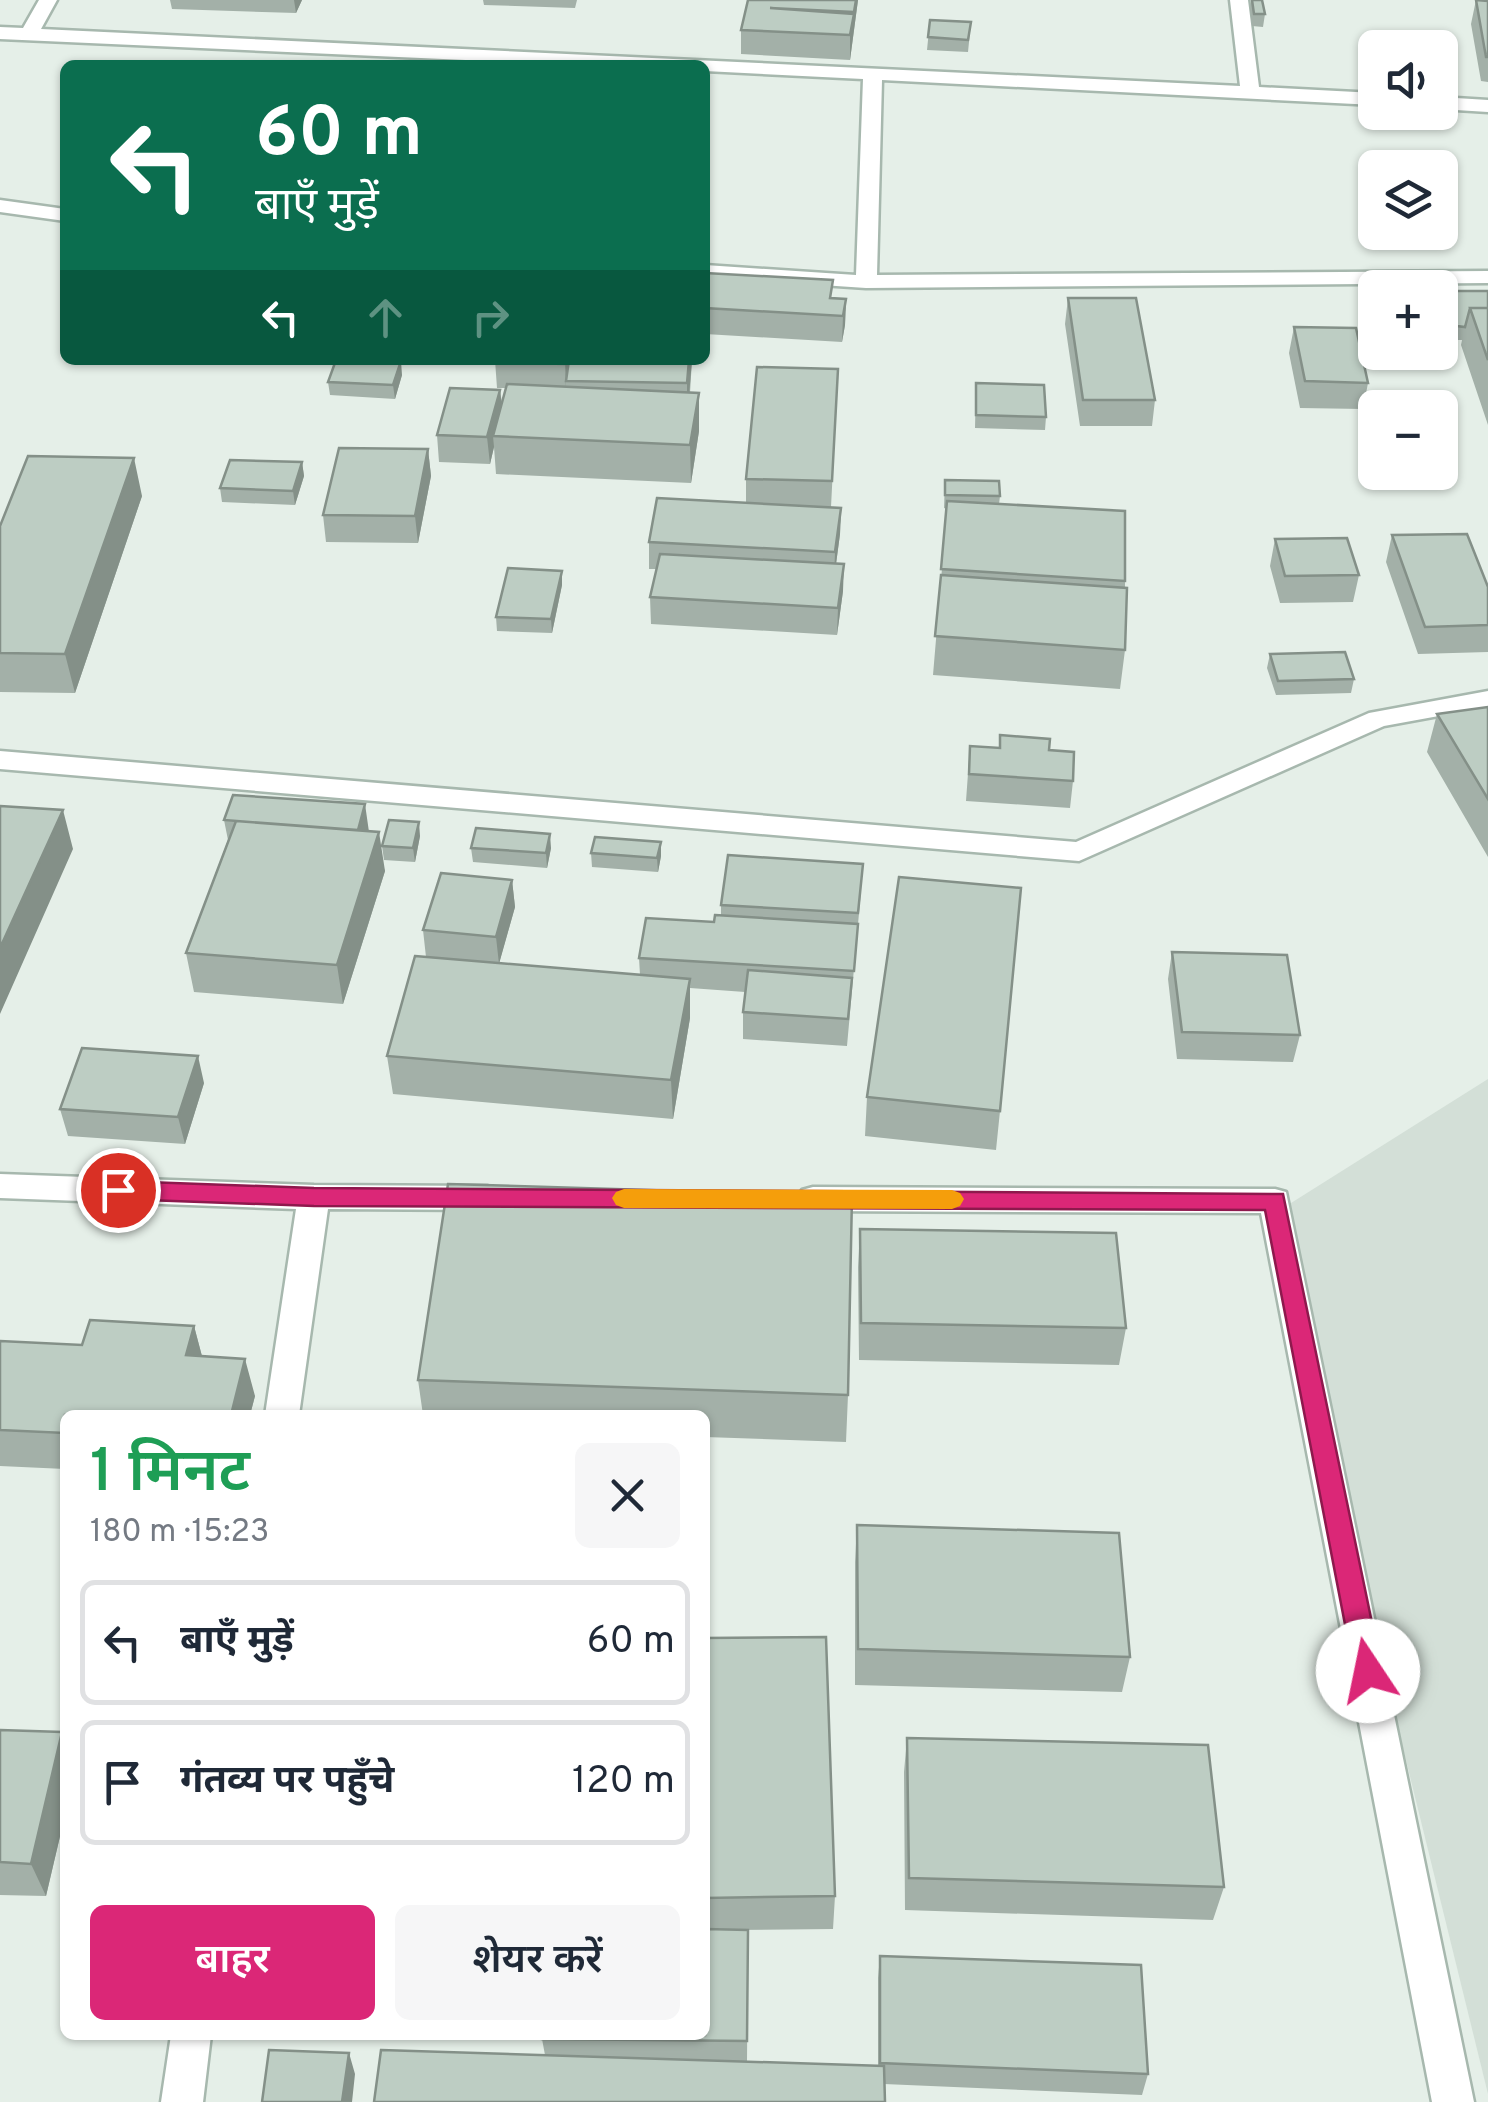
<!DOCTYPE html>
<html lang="hi">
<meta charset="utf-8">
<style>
body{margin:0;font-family:Overpass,"Noto Sans Devanagari",sans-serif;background:#f6f6f7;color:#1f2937;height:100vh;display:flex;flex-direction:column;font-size:38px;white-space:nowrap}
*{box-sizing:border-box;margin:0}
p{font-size:32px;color:#747a83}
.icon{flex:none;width:55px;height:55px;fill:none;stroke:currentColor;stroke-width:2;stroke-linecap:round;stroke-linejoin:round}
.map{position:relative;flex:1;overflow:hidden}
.sheet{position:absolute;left:60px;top:1410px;width:650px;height:630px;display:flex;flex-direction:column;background:#fff;border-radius:15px;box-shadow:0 2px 8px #0004}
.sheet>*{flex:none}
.banner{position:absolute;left:60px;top:60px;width:650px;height:305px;border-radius:15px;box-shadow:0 2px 8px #0004;background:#0b6e4f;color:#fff;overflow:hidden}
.tools{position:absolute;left:1358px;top:30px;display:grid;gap:20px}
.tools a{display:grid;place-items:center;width:100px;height:100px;border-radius:15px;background:#fff;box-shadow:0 2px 8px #0004;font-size:50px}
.pin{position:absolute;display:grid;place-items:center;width:85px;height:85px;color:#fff;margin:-42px;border:5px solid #fff;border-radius:50%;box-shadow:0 2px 10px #0007}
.me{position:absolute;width:110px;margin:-55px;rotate:349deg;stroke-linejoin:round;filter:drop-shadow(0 0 8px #0008)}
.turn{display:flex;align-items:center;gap:35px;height:210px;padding:0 30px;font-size:45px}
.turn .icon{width:130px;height:130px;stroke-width:2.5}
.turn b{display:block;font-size:70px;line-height:85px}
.lanes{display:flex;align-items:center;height:95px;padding:0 30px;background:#0003;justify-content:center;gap:50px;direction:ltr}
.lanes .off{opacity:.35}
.round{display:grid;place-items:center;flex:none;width:105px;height:105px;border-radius:15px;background:#f6f6f7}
.summary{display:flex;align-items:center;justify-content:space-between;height:170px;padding:0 30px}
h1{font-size:60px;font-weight:600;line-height:75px;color:#1e9e55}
.cta{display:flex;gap:20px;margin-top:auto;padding:20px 30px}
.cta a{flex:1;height:115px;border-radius:15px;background:#db2777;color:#fff;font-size:40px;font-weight:600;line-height:115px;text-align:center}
.cta a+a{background:#f6f6f7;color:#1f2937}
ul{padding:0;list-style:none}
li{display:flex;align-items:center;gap:30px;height:125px;margin:0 20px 15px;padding:0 10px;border:5px solid #e0e1e3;border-radius:15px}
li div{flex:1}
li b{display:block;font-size:38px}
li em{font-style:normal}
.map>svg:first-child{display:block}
</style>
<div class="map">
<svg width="1488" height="2102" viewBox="0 0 1488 2102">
<rect width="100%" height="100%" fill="#e5efe8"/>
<path fill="#d3dfd7" d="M 1488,1079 L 1488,2094 L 1272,1215 Z"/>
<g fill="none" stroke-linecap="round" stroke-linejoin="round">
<g stroke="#a7b8ae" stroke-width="5">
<path id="minor" d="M 39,0 L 57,0 L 41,29 L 1240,86 L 1230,0 L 1248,0 L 1259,87 L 1375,93 L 1375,105 L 882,80 L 877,275 L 1488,271 L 1488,283 L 866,288 L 705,277 L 705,265 L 856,275 L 863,79 L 705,71 L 705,65 L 577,65 L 0,39 L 0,27 L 23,28 Z
M 1440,97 L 1488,100 L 1488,112 L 1440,109 Z
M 0,200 L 65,209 L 65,221 L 0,212 Z
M 1488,691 L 1488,707 L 1384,726 L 1079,861 L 0,769 L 0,751 L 1076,842 L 1369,713 Z
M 0,1174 L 314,1185 L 487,1186 L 498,1189 L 503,1198 L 498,1207 L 487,1210 L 328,1209 L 299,1415 L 265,1415 L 296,1209 L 0,1198 Z
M 813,1187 L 1275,1189 L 1286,1192 L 1474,2102 L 1432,2102 L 1261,1213 L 813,1211 L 802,1208 L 797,1199 L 802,1190 Z
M 171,2035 L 211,2035 L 203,2102 L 161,2102 Z"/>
</g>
<use href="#minor" fill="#fff" fill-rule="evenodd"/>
</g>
<path fill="#a3b0a8" d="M 170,0 L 302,0 L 296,13 L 172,9 Z
M 483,0 L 577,0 L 575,8 L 484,5 Z
M 748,0 L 858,0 L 850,60 L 741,54 L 741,30 Z
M 1251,0 L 1265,14 L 1263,27 L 1252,26 L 1250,10 Z
M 1476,0 L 1488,1 L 1488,82 L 1481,81 L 1471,24 Z
M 930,20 L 971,22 L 968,52 L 927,50 Z
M 705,273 L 833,298 L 846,299 L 845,325 L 842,342 L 705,334 Z
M 1447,291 L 1488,291 L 1488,425 L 1461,345 L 1462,340 L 1454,340 L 1444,304 Z
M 1068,298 L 1155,400 L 1152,426 L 1080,426 L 1065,324 Z
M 1294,327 L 1368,383 L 1363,409 L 1300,408 L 1289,353 Z
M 495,360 L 692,360 L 690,393 L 699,431 L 691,483 L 496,474 L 494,447 L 490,464 L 439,462 L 437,435 L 500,390 L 502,403 L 506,388 L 497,388 Z
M 838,369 L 831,507 L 841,508 L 840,534 L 836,564 L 843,591 L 837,635 L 651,624 L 650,597 L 656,569 L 649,569 L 649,542 L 746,503 L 746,479 Z
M 402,375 L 395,399 L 330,395 L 328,382 Z
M 976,383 L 1046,417 L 1045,430 L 975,428 Z
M 428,449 L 431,476 L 418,543 L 326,542 L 323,515 Z
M 302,462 L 304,476 L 295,505 L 222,502 L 220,488 Z
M 945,480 L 1000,496 L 999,504 L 1125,581 L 1125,650 L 1120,689 L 933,675 L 947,509 L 944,508 Z
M 142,496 L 75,693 L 0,692 L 0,526 Z
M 1392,535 L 1488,587 L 1488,652 L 1418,654 L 1386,562 Z
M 1275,539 L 1359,575 L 1353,602 L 1280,603 L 1270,566 Z
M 562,571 L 562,585 L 552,633 L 497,631 L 496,617 Z
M 1270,654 L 1354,679 L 1351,693 L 1276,695 L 1267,668 Z
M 1488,707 L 1488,857 L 1427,752 L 1437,714 Z
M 1000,735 L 1049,750 L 1073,781 L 1070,808 L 966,801 L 970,746 L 999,748 Z
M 224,820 L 369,831 L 385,871 L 343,1004 L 194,992 L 186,953 L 228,840 Z
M 420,836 L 415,862 L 384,860 L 382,846 Z
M 661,842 L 661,856 L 658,872 L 592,867 L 591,853 Z
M 471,848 L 551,848 L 547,868 L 473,862 Z
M 512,880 L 515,907 L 499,963 L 640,975 L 639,958 L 714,922 L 721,915 L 721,905 L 861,891 L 847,1046 L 743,1039 L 743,1012 L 745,992 L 690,988 L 690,1018 L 673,1119 L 393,1094 L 387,1056 L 426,957 L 423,930 Z
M 1172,952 L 1300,1035 L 1293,1062 L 1177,1059 L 1168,979 Z
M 204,1083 L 185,1144 L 68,1136 L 60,1109 Z
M 867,1097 L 1000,1111 L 996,1150 L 865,1136 Z
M 860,1229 L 1126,1328 L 1119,1365 L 859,1360 L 858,1267 Z
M 194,1326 L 202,1356 L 255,1396 L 250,1415 L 65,1415 L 65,1469 L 0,1466 L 0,1341 L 82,1345 Z
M 418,1380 L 848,1395 L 846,1442 L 705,1437 L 705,1415 L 423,1415 Z
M 857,1525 L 1130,1657 L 1122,1692 L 855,1685 L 855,1562 Z
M 705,1638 L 835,1896 L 833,1929 L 734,1930 L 748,1930 L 747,2061 L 878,2066 L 878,1978 L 880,1956 L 1148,2074 L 1142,2095 L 884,2084 L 545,2055 L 542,2039 L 705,2035 Z
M 0,1730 L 62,1732 L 65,1739 L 65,1815 L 46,1896 L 0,1895 Z
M 907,1738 L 1224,1887 L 1213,1920 L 905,1910 L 904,1772 Z"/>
<path fill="#849088" d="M 294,0 L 302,0 L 296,13 Z
M 856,0 L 858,0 L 850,60 L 850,35 Z
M 846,299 L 845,325 L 842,342 L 843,316 Z
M 565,360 L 573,360 L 566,381 L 566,390 Z
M 689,360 L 692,360 L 687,420 L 687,383 Z
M 401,361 L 402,375 L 395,399 L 393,385 Z
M 500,390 L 503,416 L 493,436 L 494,447 L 490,464 L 487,437 Z
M 699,393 L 699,431 L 691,483 L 690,445 Z
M 428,449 L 431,476 L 418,543 L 415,516 Z
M 134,458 L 142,496 L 75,693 L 65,654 Z
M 302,462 L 304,476 L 295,505 L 293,491 Z
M 841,508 L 840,534 L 834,579 L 835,552 Z
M 844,564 L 843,591 L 837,635 L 838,608 Z
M 562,571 L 562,585 L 552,633 L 551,619 Z
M 365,804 L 369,832 L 358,830 Z
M 63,810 L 73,849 L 0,1014 L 0,948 Z
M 419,822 L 420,836 L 415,862 L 413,848 Z
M 379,832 L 385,871 L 343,1004 L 337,965 Z
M 550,834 L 551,848 L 547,868 L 546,853 Z
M 661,842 L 661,856 L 658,872 L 657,858 Z
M 512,880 L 515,907 L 499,964 L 496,937 Z
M 690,979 L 690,1018 L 673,1119 L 671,1080 Z
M 198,1056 L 204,1083 L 185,1144 L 178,1117 Z
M 194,1326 L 204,1364 L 186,1355 Z
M 245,1359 L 255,1396 L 250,1415 L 231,1415 Z
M 62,1732 L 65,1739 L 65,1815 L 46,1896 L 31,1864 Z
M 349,2053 L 355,2074 L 352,2102 L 342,2102 Z"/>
<path fill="#bdcdc3" stroke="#849088" stroke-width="2.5" d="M 748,0 L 856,0 L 854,12 L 770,8 L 854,14 L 850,35 L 741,30 Z
M 1252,0 L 1262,0 L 1265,14 L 1254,14 Z
M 1476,0 L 1488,1 L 1488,57 L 1486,57 Z
M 930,20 L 971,22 L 968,40 L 928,37 Z
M 705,273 L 833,280 L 830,298 L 846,299 L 843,316 L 705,308 Z
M 1447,291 L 1488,291 L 1488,308 L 1470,308 L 1465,327 L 1457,326 Z
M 1068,298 L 1136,298 L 1155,400 L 1083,400 Z
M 1470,308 L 1488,308 L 1488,360 Z
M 1294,327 L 1356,328 L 1368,383 L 1305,381 Z
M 336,360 L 377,360 L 401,361 L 393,385 L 328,382 Z
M 495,360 L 565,360 L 564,364 L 495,362 Z
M 569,360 L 689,360 L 687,383 L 566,381 Z
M 757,367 L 838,369 L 832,481 L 746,479 Z
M 976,383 L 1044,385 L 1046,417 L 976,415 Z
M 507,384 L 699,393 L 690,445 L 493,436 Z
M 450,388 L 500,390 L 487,437 L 437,435 Z
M 339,448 L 428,449 L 415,516 L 323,515 Z
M 28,456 L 134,458 L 65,654 L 0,653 L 0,526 Z
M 230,460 L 302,462 L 293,491 L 220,488 Z
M 945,480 L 999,481 L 1000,496 L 945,495 Z
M 657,498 L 841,508 L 835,552 L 649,542 Z
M 947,501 L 1125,511 L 1125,581 L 941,569 Z
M 1467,534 L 1488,587 L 1488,625 L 1425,627 L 1392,535 Z
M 1347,538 L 1359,575 L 1285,576 L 1275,539 Z
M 660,554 L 844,564 L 838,608 L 650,597 Z
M 508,568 L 562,571 L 551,619 L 496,617 Z
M 941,575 L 1127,588 L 1125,650 L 935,636 Z
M 1345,652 L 1354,679 L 1278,681 L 1270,654 Z
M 1488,707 L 1488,799 L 1437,714 Z
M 1000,735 L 1050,739 L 1049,750 L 1074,752 L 1073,781 L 969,774 L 970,746 L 1000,748 Z
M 233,795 L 365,804 L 358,830 L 224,820 Z
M 0,806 L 63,810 L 0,948 Z
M 389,820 L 419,822 L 413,848 L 382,846 Z
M 236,821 L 379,832 L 337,965 L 186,953 Z
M 476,828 L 550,834 L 546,853 L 471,848 Z
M 595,837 L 661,842 L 657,858 L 591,853 Z
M 728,855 L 863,864 L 858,913 L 721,905 Z
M 441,873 L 512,880 L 496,937 L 423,930 Z
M 899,877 L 1021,888 L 1000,1111 L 867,1097 Z
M 715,915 L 858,924 L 854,971 L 639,958 L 646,918 L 714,922 Z
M 1172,952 L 1287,955 L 1300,1035 L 1182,1032 Z
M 415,956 L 690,979 L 671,1080 L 387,1056 Z
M 748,970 L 852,978 L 848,1019 L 743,1012 Z
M 82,1048 L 198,1056 L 178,1117 L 60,1109 Z
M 448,1184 L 852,1196 L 848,1395 L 418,1380 Z
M 860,1229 L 1116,1233 L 1126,1328 L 861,1323 Z
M 90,1320 L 194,1326 L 186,1355 L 245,1359 L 231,1415 L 65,1415 L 65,1433 L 0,1430 L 0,1341 L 82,1345 Z
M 857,1525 L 1119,1533 L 1130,1657 L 858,1649 Z
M 826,1637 L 835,1896 L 705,1898 L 705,1638 Z
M 0,1730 L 62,1732 L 31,1864 L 0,1862 Z
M 907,1738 L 1208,1745 L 1224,1887 L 909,1878 Z
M 705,1929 L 748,1930 L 747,2041 L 542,2039 L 542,2035 L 705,2035 Z
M 880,1956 L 1141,1965 L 1148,2074 L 880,2063 Z
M 269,2050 L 349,2053 L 342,2102 L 262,2102 Z
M 381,2050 L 884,2066 L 885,2102 L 374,2102 Z"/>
<path fill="#db2777" stroke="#8e194d" stroke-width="2.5" d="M 118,1181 L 314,1188 L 1283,1194 L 1382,1671 L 1378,1680 L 1368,1684 L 1358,1680 L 1354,1671 L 1265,1210 L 314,1206 L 118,1199 L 109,1197 L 106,1190 L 109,1184 Z"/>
<path fill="#f59e0b" d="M 624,1189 L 952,1190 L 960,1193 L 964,1199 L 960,1206 L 952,1209 L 624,1208 L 616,1205 L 612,1198 L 616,1192 Z"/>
</svg>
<div class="tools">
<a><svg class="icon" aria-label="sound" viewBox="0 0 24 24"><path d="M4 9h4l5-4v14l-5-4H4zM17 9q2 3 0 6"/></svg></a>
<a><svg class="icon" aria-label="layers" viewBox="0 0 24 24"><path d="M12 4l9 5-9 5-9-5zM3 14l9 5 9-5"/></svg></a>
<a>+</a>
<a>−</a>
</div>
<div class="pin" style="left:118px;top:1190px;background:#d93025"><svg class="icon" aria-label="arrive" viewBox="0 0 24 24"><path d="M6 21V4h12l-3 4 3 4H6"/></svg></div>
<svg class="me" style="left:1368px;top:1671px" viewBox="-20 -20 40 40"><circle r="19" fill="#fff"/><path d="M0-13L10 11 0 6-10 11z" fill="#db2777"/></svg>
<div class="banner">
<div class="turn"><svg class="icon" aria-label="left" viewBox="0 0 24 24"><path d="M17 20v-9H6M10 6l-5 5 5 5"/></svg><div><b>60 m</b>बाएँ मुड़ें</div></div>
<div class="lanes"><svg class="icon" aria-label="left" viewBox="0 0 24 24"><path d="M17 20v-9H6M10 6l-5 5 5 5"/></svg><svg class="icon off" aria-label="ahead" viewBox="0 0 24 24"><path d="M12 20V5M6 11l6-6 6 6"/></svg><svg class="icon off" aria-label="right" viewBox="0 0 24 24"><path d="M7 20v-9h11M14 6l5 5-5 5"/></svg></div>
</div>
<section class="sheet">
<div class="summary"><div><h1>1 मिनट</h1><p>180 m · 15:23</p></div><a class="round"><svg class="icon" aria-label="close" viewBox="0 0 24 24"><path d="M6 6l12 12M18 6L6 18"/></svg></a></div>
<ul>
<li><svg class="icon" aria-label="left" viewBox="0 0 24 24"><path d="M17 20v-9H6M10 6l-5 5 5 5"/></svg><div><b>बाएँ मुड़ें</b></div><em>60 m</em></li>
<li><svg class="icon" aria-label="arrive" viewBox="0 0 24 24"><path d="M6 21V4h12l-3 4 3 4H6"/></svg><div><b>गंतव्य पर पहुँचे</b></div><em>120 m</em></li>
</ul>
<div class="cta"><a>बाहर</a><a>शेयर करें</a></div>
</section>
</div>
